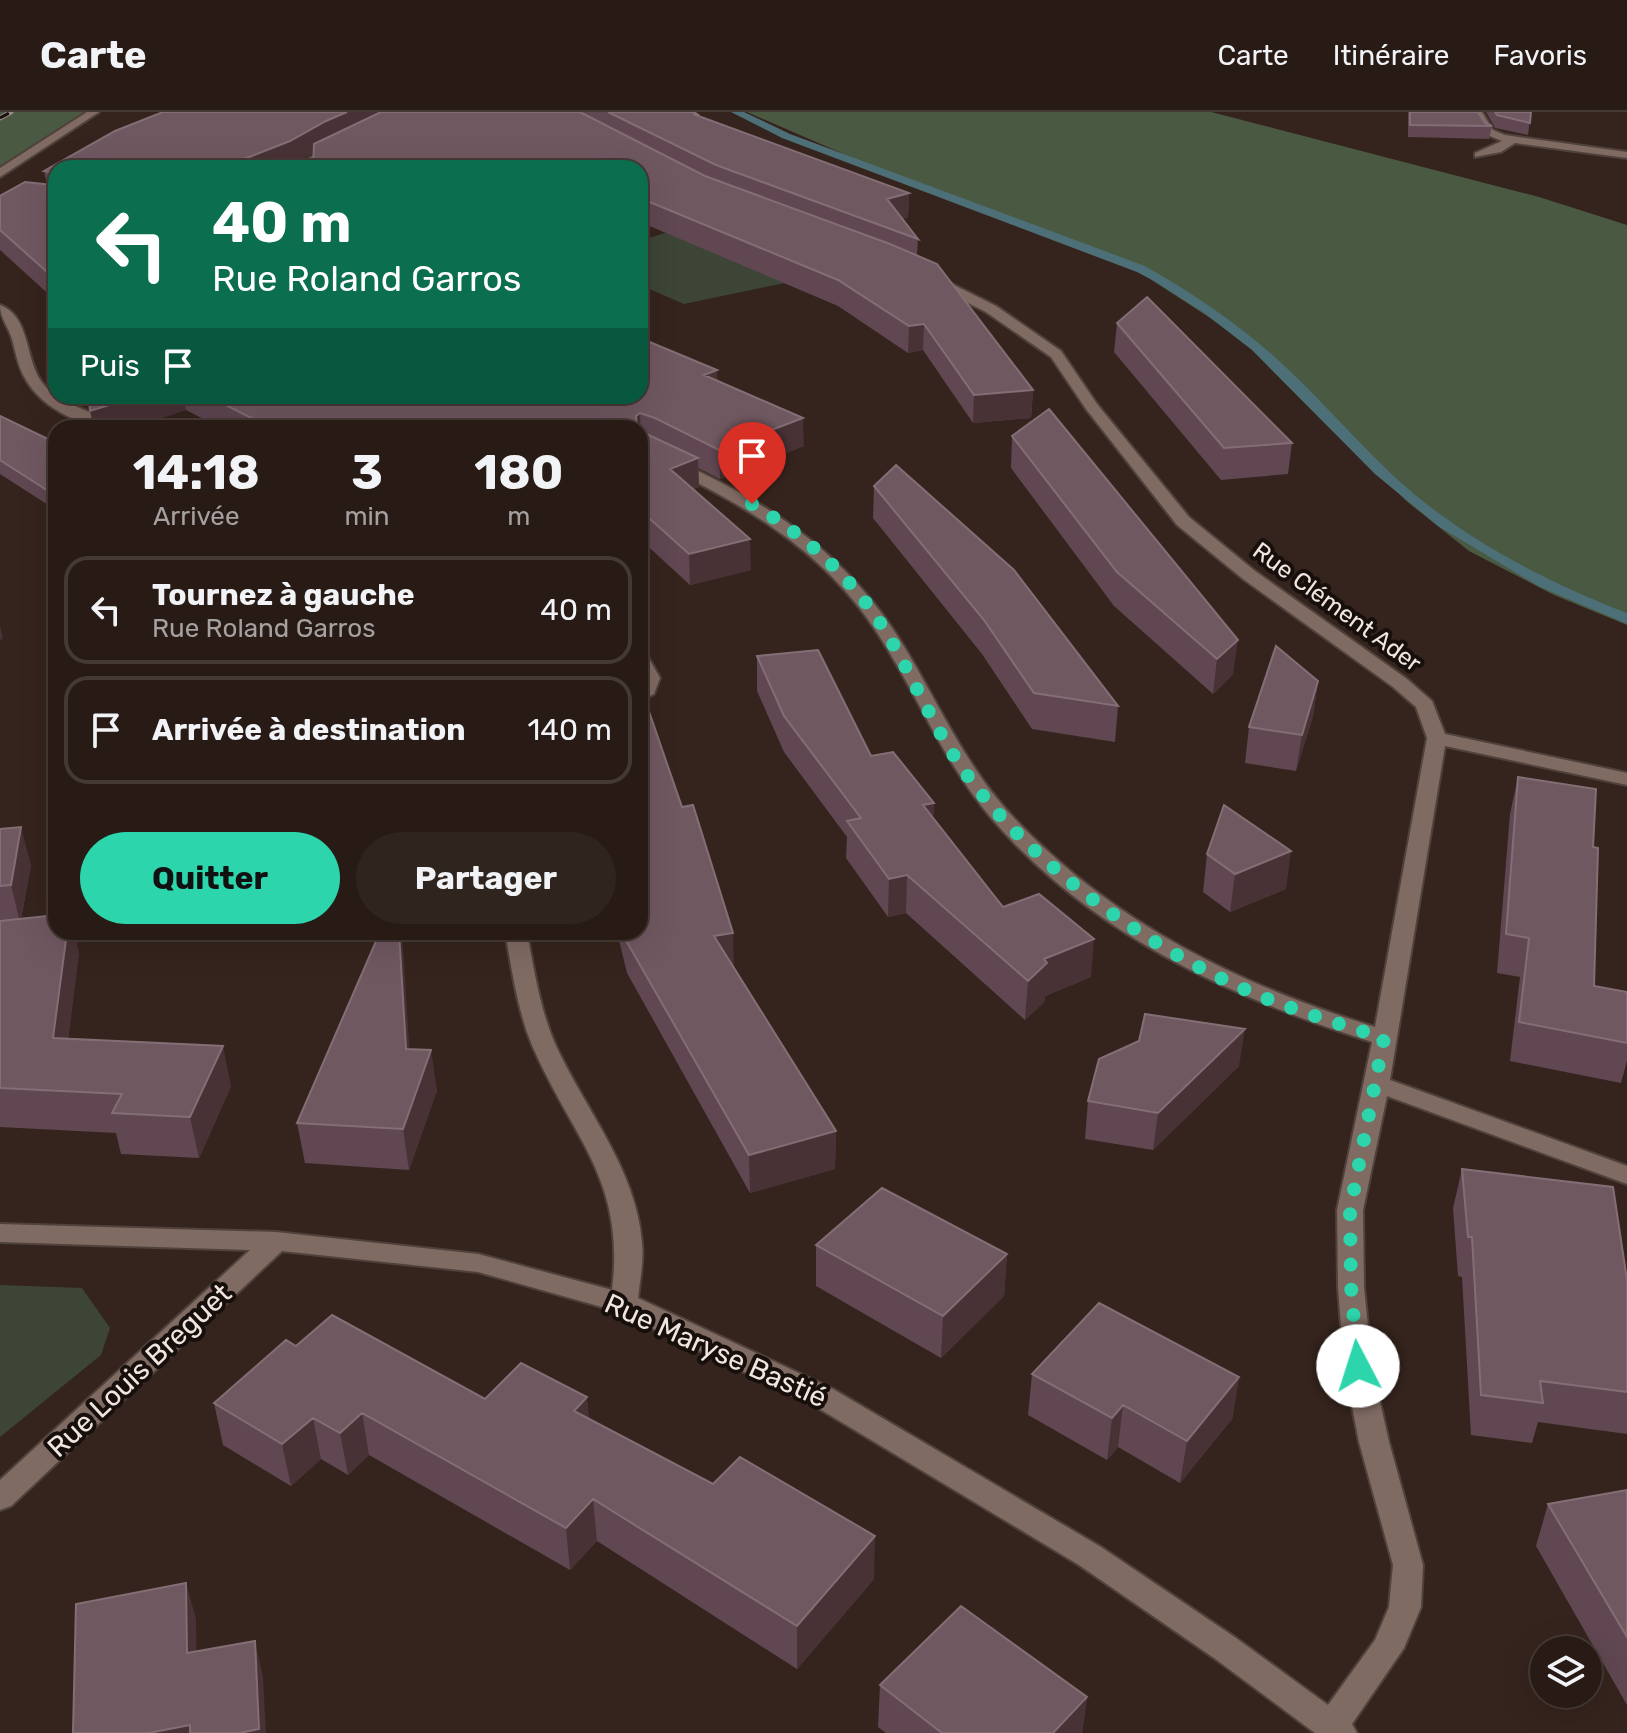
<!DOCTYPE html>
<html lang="fr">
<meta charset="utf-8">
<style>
body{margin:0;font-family:Rubik,sans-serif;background:#30241f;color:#f1f3f6;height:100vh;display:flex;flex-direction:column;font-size:30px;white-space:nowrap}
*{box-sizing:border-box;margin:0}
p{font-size:26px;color:#a5a1a1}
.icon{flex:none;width:44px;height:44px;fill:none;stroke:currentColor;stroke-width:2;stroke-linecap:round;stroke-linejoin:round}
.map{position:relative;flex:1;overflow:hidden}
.panel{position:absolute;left:48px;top:308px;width:600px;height:520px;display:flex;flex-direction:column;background:#281b16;border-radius:24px;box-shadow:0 8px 32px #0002,0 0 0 2px #443935}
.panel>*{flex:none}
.top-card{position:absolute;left:48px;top:48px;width:600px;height:244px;border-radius:24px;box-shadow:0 8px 32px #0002,0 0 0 2px #443935;background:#0b6e4f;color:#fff;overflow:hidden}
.tools{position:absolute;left:1530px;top:1524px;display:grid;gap:16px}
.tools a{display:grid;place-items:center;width:72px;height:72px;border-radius:50%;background:#281b16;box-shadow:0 8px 32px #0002,0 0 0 2px #443935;font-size:40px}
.pin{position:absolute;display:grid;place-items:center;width:68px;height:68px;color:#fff;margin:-82px -34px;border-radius:50% 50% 50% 0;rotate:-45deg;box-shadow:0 0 8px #0007}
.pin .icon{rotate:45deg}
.me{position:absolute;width:88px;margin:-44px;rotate:355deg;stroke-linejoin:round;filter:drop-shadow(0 0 6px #0008)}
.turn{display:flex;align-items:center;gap:28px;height:168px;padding:0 32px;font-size:36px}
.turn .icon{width:104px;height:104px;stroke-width:2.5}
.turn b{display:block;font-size:56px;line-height:68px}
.then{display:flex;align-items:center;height:76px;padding:0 32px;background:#0003;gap:16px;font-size:30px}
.eta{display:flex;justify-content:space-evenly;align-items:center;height:136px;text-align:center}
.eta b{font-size:48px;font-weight:700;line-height:56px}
.primary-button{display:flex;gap:16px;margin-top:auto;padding:16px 32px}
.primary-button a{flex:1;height:92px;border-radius:48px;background:#2cd5ab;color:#111;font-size:32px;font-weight:700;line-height:92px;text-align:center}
.primary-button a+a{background:#30241f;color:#f1f3f6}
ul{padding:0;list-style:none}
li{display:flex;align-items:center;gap:24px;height:108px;margin:0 16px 12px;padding:0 16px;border:4px solid #443935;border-radius:24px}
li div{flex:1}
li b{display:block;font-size:30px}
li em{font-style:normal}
header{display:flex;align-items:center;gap:48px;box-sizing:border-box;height:112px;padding:0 40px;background:#281b16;border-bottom:2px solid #443935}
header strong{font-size:38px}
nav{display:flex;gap:44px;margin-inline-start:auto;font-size:28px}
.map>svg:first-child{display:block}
</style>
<header>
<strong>Carte</strong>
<nav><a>Carte</a><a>Itinéraire</a><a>Favoris</a></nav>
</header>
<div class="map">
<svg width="1627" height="1621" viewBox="0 0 1627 1621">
<rect width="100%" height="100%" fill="#35241d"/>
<path fill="#3c4536" d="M 687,114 L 804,167 L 684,192 L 640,173 L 640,129 Z
M 0,1173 L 82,1176 L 110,1216 L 101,1243 L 0,1325 Z"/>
<path fill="#4a5942" d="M 0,0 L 94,0 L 0,61 Z
M 747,0 L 1211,0 L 1539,85 L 1627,113 L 1627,513 L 1554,483 L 1469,439 L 1405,388 L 1284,254 L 1124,150 L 906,69 Z"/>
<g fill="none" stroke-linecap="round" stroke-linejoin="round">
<path fill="#4d6f77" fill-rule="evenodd" d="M 731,0 L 744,0 L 790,22 L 1145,154 C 1199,185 1249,219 1293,262 C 1337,304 1376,352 1424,390 C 1485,438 1555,473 1627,501 L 1627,512 L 1540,475 L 1438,414 L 1375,362 L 1252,238 L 1204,201 L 1154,169 L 1137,160 L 782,26 Z"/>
<g stroke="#4f413b" stroke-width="4">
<path id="minor" d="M 87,0 L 99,0 L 0,65 L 0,56 Z
M 1472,0 L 1482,0 L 1493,18 L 1505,23 L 1627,40 L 1627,46 L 1515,31 L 1501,40 L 1475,45 L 1475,41 L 1502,29 L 1485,22 Z
M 336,31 L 346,33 L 307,56 L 292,56 Z
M 926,164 L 936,164 L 996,194 L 1061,239 L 1097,292 L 1189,405 L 1255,459 L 1407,567 L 1432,589 L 1445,622 L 1627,661 L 1627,673 L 1445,634 L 1390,968 L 1627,1054 L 1627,1072 L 1387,984 L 1363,1098 L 1364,1175 L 1372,1254 L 1389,1330 L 1423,1453 L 1421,1495 L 1404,1536 L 1352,1612 L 1357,1621 L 1315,1621 L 1214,1546 L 1079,1453 L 813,1293 L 616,1199 L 478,1160 L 282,1139 L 11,1394 L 0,1398 L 0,1368 L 250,1138 L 0,1130 L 0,1112 L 276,1120 L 478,1142 L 612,1178 C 626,1067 572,1026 532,933 C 517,897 512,858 505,820 L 527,820 C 534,858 540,898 556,934 C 586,999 636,1057 642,1131 C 644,1149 640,1168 638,1186 L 833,1277 L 1101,1435 L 1236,1526 L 1328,1593 L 1375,1528 L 1389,1495 L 1393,1453 L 1359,1330 L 1344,1254 L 1338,1175 L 1337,1098 L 1372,930 C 1230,885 1092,823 992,707 C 942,648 919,585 878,522 C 821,433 733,386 640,343 L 640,332 C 661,338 681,350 700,360 C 782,399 852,451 900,528 C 938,589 964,653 1014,706 C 1113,811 1239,873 1375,915 L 1427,626 L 1416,595 L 1393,575 L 1243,467 L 1177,413 L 1086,297 L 1051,245 L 986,200 L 926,170 Z
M 0,193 C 30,204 25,246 41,269 C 59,295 94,296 116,316 C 83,316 43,297 26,268 C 18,256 16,241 12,227 C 8,214 0,206 0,193 Z
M 640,541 L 647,543 L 660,566 L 654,582 L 640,589 Z"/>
</g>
<use href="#minor" fill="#806b63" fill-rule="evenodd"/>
<g stroke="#978983" stroke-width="5">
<path id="rail" d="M 0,6 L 11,0"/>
</g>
<use href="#rail" stroke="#170f0c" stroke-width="3" stroke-dasharray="10" stroke-linecap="butt"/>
</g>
<path fill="#604752" d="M 163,0 L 694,0 L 697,4 L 909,81 L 908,105 L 902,107 L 918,127 L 917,143 L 1033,278 L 1031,306 L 973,311 L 923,238 L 908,241 L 838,194 L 640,110 L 640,56 L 314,40 L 293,52 L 283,56 L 56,56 L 56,189 L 0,138 L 0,84 L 47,73 L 44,59 Z
M 1408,0 L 1478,0 L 1485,11 L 1492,14 L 1489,27 L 1408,25 Z
M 1486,0 L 1531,0 L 1528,23 L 1495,16 Z
M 1117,211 L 1292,331 L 1288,362 L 1221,368 L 1114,240 Z
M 717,269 L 804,334 L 720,367 L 698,356 L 699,375 L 693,377 L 751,458 L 690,473 L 640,427 L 640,316 L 221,316 L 186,298 L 131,316 L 94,316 L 89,284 L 640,284 Z
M 0,304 L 56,331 L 56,398 L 0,362 Z
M 1012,324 L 1233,562 L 1213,582 L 1114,494 L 1011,356 Z
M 874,374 L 1118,594 L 1115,630 L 1032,617 L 982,542 L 873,406 Z
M 757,544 L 871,644 L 934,691 L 933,705 L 1003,795 L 1091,865 L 1045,884 L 1044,890 L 1025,908 L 906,801 L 888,805 L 846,746 L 847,725 L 784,640 L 757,579 Z
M 1318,569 L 1313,604 L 1296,659 L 1245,651 L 1249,615 Z
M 1518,665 L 1593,735 L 1594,874 L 1627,880 L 1627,949 L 1621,971 L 1510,949 L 1520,865 L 1497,861 L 1510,702 Z
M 0,717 L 31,753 L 21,807 L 79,840 L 68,927 L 231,974 L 199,1046 L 121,1042 L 116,1021 L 0,1015 Z
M 1207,742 L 1286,777 L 1230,800 L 1203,780 Z
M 617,820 L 640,820 L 734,856 L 836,1019 L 835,1057 L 750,1081 L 627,861 Z
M 409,937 L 437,978 L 409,1058 L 305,1051 L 297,1011 Z
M 1239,954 L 1153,1038 L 1085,1027 L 1088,989 Z
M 1462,1057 L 1627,1168 L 1627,1322 L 1538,1310 L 1532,1331 L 1471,1323 L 1462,1165 L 1458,1164 L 1453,1096 Z
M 816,1133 L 1007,1142 L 1004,1184 L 941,1246 L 816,1174 Z
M 296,1234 L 485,1287 L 589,1307 L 874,1467 L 797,1557 L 597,1429 L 570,1458 L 369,1343 L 348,1363 L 321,1347 L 291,1374 L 223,1333 L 214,1291 Z
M 1032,1262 L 1239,1265 L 1232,1307 L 1180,1371 L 1118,1335 L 1107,1348 L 1028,1303 Z
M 1627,1378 L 1627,1593 L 1536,1434 L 1548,1392 Z
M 880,1573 L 1087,1585 L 1082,1621 L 886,1621 L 878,1615 Z"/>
<path fill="#483236" d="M 347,0 L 401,0 L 329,31 L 293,52 L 283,56 L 221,56 Z
M 909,81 L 908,105 L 887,111 L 887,87 Z
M 924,212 L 923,238 L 908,241 L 909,214 Z
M 717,258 L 718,286 L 704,263 Z
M 1033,278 L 1031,306 L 973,311 L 974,283 Z
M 138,284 L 184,284 L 186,298 L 131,316 L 94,316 L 90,299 Z
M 640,301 L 641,329 L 640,330 L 640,316 L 636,316 L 636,304 Z
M 803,306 L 804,334 L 720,367 L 719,338 Z
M 698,346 L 699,375 L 671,386 L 670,357 Z
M 750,427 L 751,458 L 690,473 L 689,442 Z
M 0,513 L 3,527 L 0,528 Z
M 1238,528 L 1233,562 L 1213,582 L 1217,547 Z
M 1318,569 L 1313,604 L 1296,659 L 1302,623 Z
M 934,691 L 932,728 L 923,693 Z
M 21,715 L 31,753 L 20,811 L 11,773 Z
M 1291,739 L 1286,777 L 1230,800 L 1235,762 Z
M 907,763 L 906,801 L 888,805 L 889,767 Z
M 67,820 L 74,820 L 79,840 L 63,966 L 53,926 Z
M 399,820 L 402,820 L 412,977 L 406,937 Z
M 733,821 L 734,857 L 714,824 Z
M 1094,827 L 1091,865 L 1045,884 L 1044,890 L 1025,908 L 1028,869 L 1044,847 Z
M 1245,917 L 1239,954 L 1153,1038 L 1158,1001 Z
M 223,934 L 231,974 L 199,1046 L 190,1005 Z
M 431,938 L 437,978 L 409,1058 L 403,1017 Z
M 836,1019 L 835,1057 L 750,1081 L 749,1043 Z
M 1007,1142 L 1004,1184 L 941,1246 L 943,1204 Z
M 1239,1265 L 1232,1307 L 1180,1371 L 1187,1329 Z
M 587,1285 L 591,1327 L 574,1299 Z
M 1123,1293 L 1118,1335 L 1107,1348 L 1112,1306 Z
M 362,1301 L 369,1343 L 348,1363 L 340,1321 Z
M 313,1306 L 321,1347 L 291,1374 L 282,1332 Z
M 593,1387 L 597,1429 L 570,1458 L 566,1416 Z
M 875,1424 L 874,1467 L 797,1557 L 797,1514 Z
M 186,1471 L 196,1507 L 197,1578 L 187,1541 Z
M 255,1529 L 263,1565 L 266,1621 L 240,1621 Z
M 1087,1585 L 1082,1621 L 1053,1621 Z
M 190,1613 L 192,1621 L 149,1621 Z"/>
<path fill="#705861" stroke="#846e75" stroke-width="2" d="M 163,0 L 347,0 L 326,9 L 290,29 L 221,56 L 56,56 L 56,168 L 0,118 L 0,84 L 25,70 L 53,73 L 54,61 L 44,59 L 115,19 Z
M 381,0 L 580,0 L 705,64 L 890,132 L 937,152 L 1033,278 L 974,283 L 924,212 L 909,214 L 838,168 L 640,86 L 640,56 L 313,56 L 314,32 Z
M 608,0 L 694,0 L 697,2 L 693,2 L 909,81 L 887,87 L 918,127 L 716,53 Z
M 1410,0 L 1478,0 L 1485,11 L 1492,14 L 1410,13 Z
M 1495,0 L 1531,0 L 1530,11 L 1497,3 Z
M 1147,185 L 1292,331 L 1224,336 L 1117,211 Z
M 640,226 L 717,258 L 704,263 L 803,306 L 719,338 L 655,306 L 640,301 L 636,304 L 637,316 L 271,316 L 208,284 L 565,284 L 579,291 L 600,291 L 603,287 L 596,284 L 640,284 Z
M 108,284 L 138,284 L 90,299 L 89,288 L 110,291 L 114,288 Z
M 1049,297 L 1238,528 L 1217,547 L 1117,460 L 1012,324 Z
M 0,304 L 56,331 L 56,384 L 0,348 Z
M 640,319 L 698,346 L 670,357 L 750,427 L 689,442 L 640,398 Z
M 896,353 L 1014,458 L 1118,594 L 1034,581 L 984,508 L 874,374 Z
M 1276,534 L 1318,569 L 1302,623 L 1249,615 Z
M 818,538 L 871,644 L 893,640 L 934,691 L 923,693 L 1003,795 L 1039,782 L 1094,827 L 1044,847 L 1047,851 L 1028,869 L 907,763 L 889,767 L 847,709 L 861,706 L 784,604 L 757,544 Z
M 640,588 L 645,588 L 682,695 L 693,693 L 733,821 L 714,824 L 836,1019 L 749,1043 L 624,825 L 623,820 L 640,820 Z
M 1518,665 L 1596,677 L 1593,735 L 1598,736 L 1594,874 L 1627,880 L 1627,931 L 1519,910 L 1529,826 L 1506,822 Z
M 1224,693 L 1291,739 L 1235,762 L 1207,742 Z
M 21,715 L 11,773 L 0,774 L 0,717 Z
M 56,803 L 56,820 L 67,820 L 53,926 L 223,934 L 190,1005 L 112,1001 L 122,982 L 0,976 L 0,809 Z
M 380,820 L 399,820 L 406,937 L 431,938 L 403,1017 L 297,1011 Z
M 1145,902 L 1245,917 L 1158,1001 L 1088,989 L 1099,947 L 1139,929 Z
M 1462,1057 L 1613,1075 L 1627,1168 L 1627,1280 L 1540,1269 L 1543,1291 L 1481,1283 L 1472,1125 L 1468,1125 Z
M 882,1076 L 1007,1142 L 943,1204 L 816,1133 Z
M 1099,1191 L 1239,1265 L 1187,1329 L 1123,1293 L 1112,1306 L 1032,1262 Z
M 332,1203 L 485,1287 L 521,1251 L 587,1285 L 574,1299 L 713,1372 L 740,1345 L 875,1424 L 797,1514 L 593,1387 L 566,1416 L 362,1301 L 340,1321 L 313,1306 L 282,1332 L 214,1291 L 286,1228 L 296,1234 Z
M 1627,1378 L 1627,1525 L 1548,1392 Z
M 186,1471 L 187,1541 L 255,1529 L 259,1617 L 240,1621 L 190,1621 L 190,1613 L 149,1621 L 73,1621 L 76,1492 Z
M 961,1494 L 1087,1585 L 1053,1621 L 942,1621 L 880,1573 Z"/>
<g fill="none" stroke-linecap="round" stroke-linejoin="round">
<path stroke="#2cd5ab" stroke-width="14" stroke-dasharray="0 25.2" d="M 752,392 C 806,424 853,466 886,520 C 915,568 936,622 970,667 C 1037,757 1150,837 1253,881 C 1295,899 1340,912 1384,926 L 1350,1098 L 1351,1175 L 1358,1254"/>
</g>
<g text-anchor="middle" stroke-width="8" stroke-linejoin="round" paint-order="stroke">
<g font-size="24" fill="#f1e5e0" stroke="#170f0c">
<text transform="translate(1337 495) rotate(36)" y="8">Rue Clément Ader</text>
</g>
<g font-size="28" fill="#f1e5e0" stroke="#170f0c">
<text transform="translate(716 1238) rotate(24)" y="10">Rue Maryse Bastié</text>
<text transform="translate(139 1258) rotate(-43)" y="10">Rue Louis Breguet</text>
</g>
</g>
</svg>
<div class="tools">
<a><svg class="icon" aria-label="layers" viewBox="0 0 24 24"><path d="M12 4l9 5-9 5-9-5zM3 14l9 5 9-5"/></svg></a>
</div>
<div class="pin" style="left:752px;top:392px;background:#d93025"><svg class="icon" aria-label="arrive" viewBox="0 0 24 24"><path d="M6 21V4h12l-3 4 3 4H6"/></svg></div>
<svg class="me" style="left:1358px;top:1254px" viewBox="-20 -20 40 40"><circle r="19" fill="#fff"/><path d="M0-13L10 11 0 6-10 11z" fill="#2cd5ab"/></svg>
<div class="top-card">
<div class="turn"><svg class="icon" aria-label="left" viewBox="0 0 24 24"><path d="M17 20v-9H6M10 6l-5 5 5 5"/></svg><div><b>40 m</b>Rue Roland Garros</div></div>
<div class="then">Puis<svg class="icon" aria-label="arrive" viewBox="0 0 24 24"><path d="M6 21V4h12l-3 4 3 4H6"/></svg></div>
</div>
<section class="panel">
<div class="eta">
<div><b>14:18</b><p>Arrivée</p></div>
<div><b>3</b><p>min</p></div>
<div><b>180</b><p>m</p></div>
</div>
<ul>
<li><svg class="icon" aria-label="left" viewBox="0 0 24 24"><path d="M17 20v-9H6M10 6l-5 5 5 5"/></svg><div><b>Tournez à gauche</b><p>Rue Roland Garros</p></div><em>40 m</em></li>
<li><svg class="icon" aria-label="arrive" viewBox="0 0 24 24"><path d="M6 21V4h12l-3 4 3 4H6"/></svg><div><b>Arrivée à destination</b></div><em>140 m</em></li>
</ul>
<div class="primary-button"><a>Quitter</a><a>Partager</a></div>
</section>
</div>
